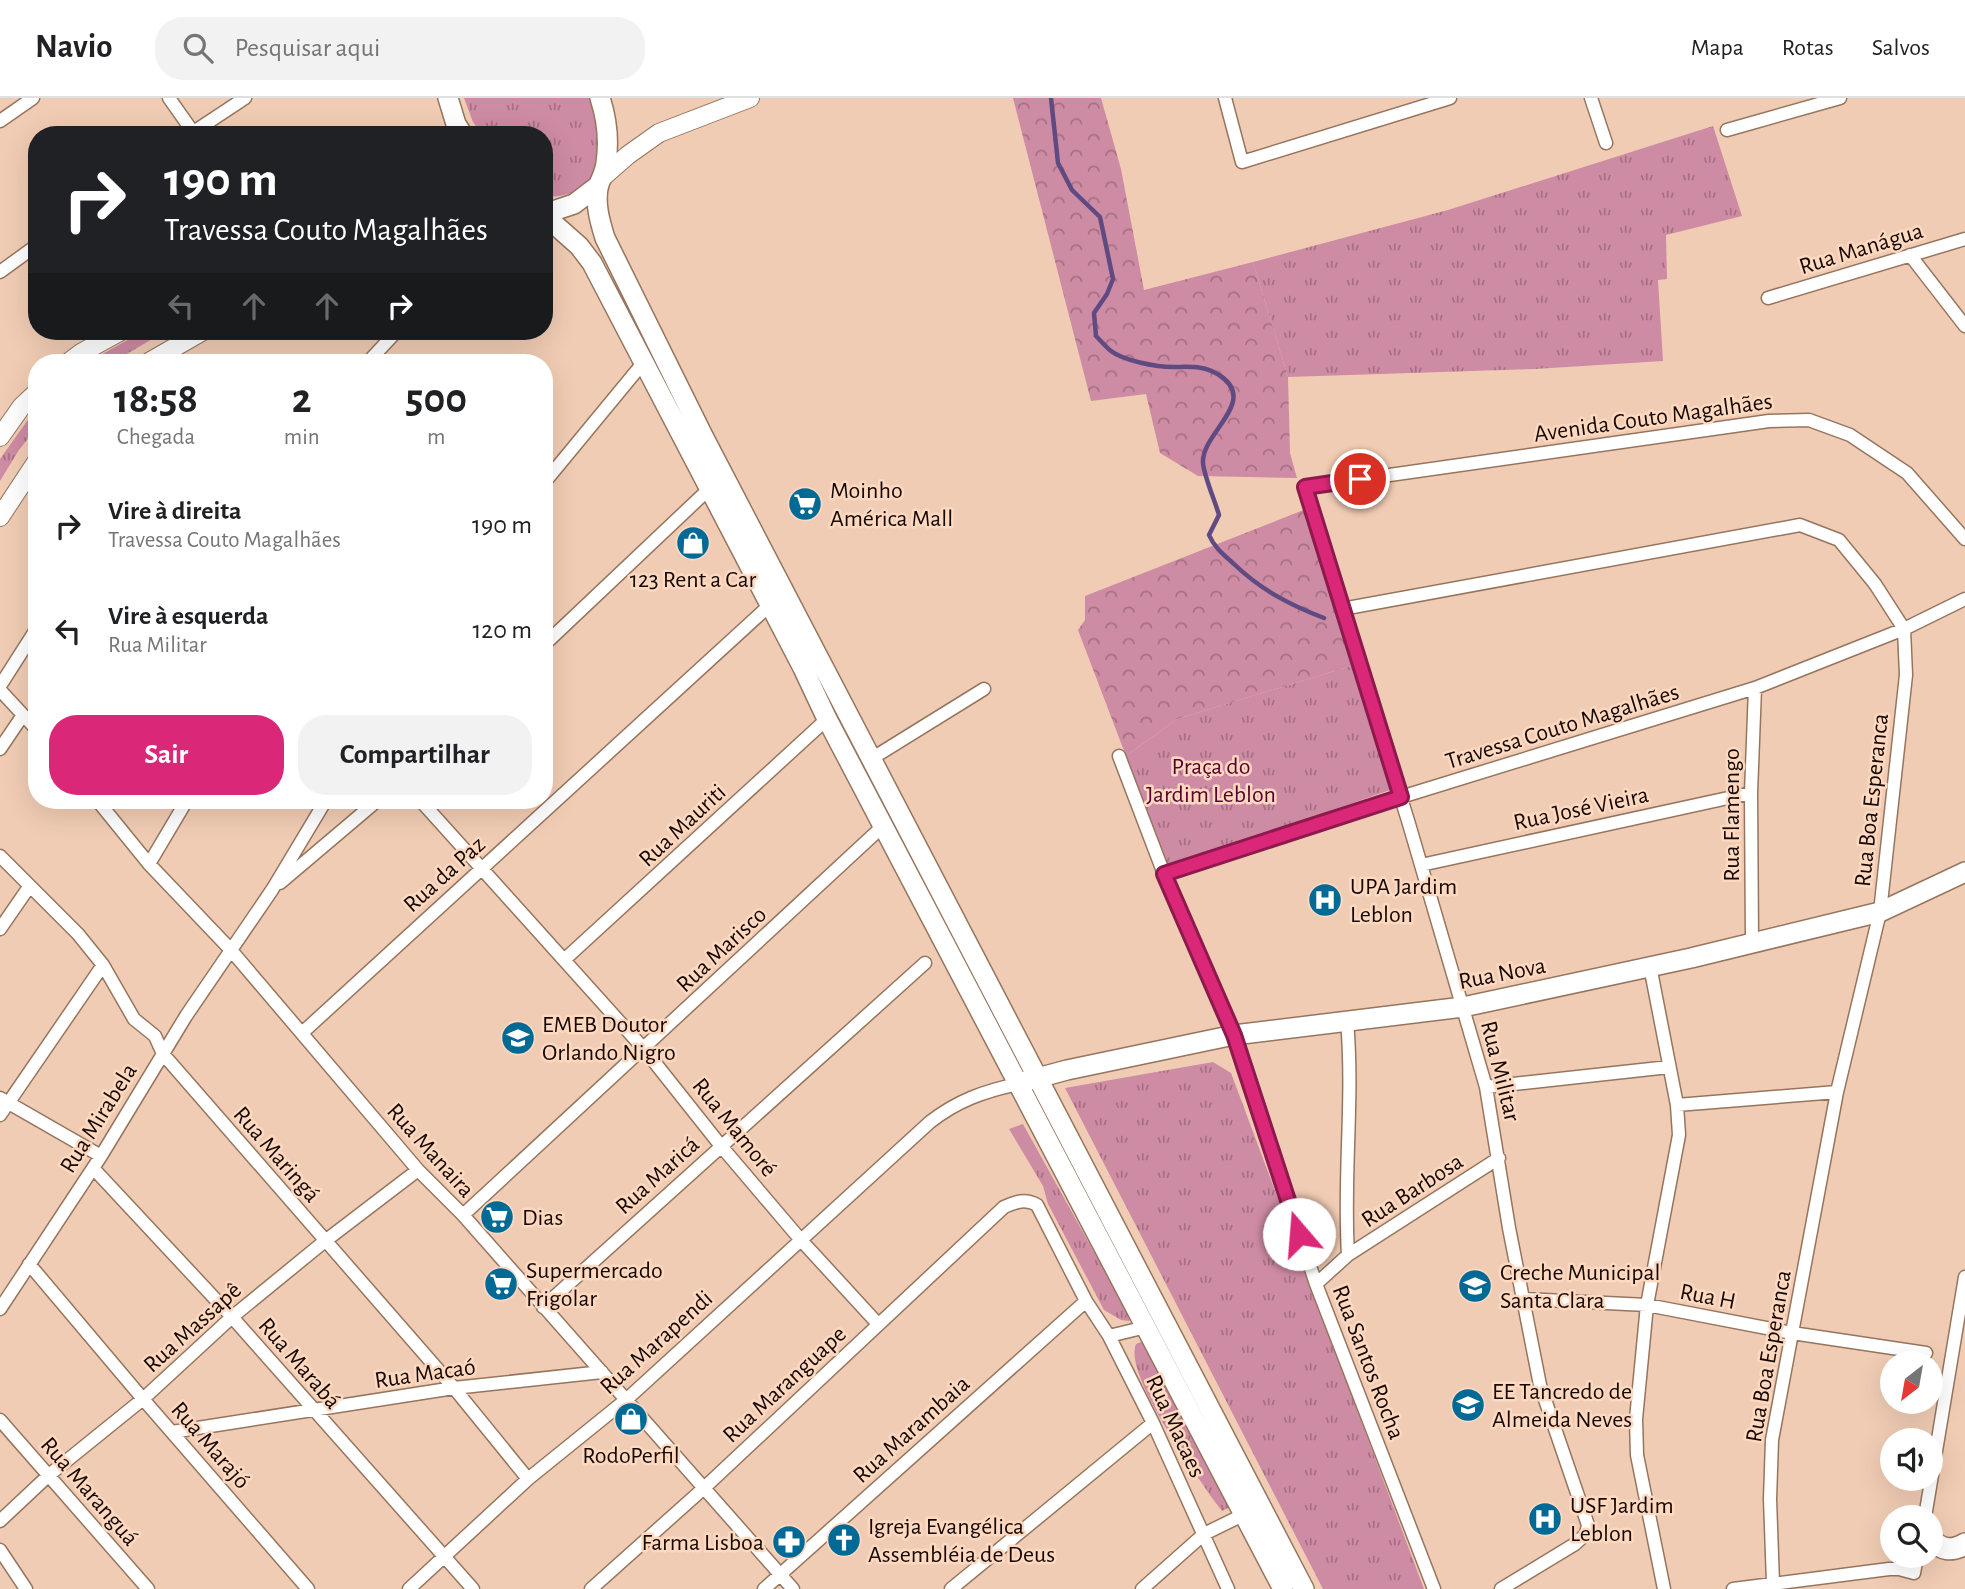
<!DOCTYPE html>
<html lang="pt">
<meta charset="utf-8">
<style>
body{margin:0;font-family:"Alegreya Sans",sans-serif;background:#f2f2f2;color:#202124;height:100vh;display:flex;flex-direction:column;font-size:26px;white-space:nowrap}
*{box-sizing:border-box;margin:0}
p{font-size:23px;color:#757577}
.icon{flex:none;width:38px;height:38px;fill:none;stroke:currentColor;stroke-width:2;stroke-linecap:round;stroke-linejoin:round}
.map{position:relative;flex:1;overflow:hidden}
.sheet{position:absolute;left:28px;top:256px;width:525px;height:455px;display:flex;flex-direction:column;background:#fff;border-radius:28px;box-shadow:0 7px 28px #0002}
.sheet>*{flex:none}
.banner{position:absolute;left:28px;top:28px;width:525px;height:214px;border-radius:28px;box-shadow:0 7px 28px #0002;background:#202124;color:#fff;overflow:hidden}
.needle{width:46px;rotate:211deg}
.controls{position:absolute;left:1880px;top:1253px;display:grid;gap:14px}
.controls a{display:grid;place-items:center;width:63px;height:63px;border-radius:50%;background:#fff;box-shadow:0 7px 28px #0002;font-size:35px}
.pin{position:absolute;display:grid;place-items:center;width:60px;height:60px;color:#fff;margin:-30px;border:4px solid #fff;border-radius:50%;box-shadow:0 2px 7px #0007}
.me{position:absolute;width:77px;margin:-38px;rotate:342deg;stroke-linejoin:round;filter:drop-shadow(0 0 5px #0008)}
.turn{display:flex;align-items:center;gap:24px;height:147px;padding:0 21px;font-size:32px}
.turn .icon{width:91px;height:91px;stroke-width:2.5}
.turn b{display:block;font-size:49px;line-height:60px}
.lanes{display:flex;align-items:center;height:66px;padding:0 21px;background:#0003;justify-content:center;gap:35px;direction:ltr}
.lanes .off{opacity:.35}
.eta{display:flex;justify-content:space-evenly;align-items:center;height:119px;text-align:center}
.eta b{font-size:42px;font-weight:600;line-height:49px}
.button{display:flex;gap:14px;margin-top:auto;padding:14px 21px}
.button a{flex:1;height:80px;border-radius:28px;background:#db2777;color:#fff;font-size:28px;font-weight:600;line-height:80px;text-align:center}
.button a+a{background:#f2f2f2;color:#202124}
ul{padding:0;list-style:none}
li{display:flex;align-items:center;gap:21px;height:105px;padding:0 21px}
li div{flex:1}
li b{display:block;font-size:26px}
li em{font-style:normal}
header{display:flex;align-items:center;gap:42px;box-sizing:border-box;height:98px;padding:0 35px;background:#fff;border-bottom:2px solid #e0e0e0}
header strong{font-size:33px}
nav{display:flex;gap:38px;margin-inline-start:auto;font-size:24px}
.search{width:490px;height:63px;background:#f2f2f2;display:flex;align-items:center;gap:18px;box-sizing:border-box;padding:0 24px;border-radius:28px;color:#757577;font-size:26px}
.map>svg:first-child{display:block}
</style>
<header>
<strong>Navio</strong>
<div class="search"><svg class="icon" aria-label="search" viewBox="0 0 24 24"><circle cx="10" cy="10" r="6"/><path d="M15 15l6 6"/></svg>Pesquisar aqui</div>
<nav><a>Mapa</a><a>Rotas</a><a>Salvos</a></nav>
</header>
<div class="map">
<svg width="1965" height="1491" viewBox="0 0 1965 1491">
<defs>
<pattern id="grass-tufts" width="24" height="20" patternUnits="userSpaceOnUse" patternTransform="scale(1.75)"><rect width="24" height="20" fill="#ce8ba4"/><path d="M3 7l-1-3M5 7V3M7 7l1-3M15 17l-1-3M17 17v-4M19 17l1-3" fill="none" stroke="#a67083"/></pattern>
<pattern id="forest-crowns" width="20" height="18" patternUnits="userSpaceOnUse" patternTransform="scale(1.75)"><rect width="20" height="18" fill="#ce8ba4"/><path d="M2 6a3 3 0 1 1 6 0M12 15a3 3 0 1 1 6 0" fill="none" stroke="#a67083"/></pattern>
</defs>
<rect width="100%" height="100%" fill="#f1ccb4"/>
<path fill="url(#grass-tufts)" d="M 464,0 L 592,0 C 596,13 601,40 601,54 C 599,84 572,102 544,98 L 544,37 L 482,37 L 473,24 Z
M 1713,28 L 1742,118 L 1666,137 L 1667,181 L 1658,182 L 1663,263 L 1535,271 L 1288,279 L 1253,164 L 1448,112 Z
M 144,233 L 166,233 L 113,264 L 88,264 Z
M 37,309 L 37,329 L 19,352 L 0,383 L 0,361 Z
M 1354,567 L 1393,691 L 1169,769 L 1126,658 L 1177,621 Z
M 1213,964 L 1231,975 L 1424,1491 L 1323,1491 L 1065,990 Z
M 1023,1026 L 1130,1219 L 1129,1223 L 1121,1222 L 1104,1212 L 1048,1106 L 1043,1088 L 1009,1031 Z
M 1144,1243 L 1230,1409 L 1222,1413 L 1215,1404 C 1196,1376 1123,1276 1136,1246 Z"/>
<path fill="url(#forest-crowns)" d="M 1013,0 L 1101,0 L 1121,71 L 1144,192 L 1253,164 L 1288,279 L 1290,355 L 1297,380 L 1198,378 L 1160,355 L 1146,296 L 1091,303 Z
M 1306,411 L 1354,567 L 1177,621 L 1126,658 L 1078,532 L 1085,522 L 1085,498 Z"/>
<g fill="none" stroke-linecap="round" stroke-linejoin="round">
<path stroke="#5f4b82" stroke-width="4.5" d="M 1051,0 L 1058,65 L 1072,92 L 1100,119 L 1113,181 L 1107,196 L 1094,215 L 1096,238 C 1101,243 1106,249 1111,253 C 1124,263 1157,269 1173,269 C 1190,269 1204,267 1219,277 C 1260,303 1201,335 1203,365 C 1204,378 1215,403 1219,417 L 1209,437 C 1214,449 1224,457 1234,466 C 1261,492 1290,507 1324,520"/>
<g stroke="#96755e" stroke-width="15">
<path id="street" d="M 169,0 L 193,34
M 1225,0 L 1242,64 L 1450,0
M 1591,0 L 1606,45
M 0,23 L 33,0
M 1727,32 L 1840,0
M 189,37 L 245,0
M 1910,157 L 1965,228
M 0,174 L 37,147
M 1768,200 L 1965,141
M 368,264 L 397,233
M 544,385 L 643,265
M 1342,511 L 1800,427 L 1839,442 L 1875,486 L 1904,531 L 1906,577 L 1880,814 L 1837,994 L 1772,1342 L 1770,1401 L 1773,1485
M 544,547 L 709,391
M 0,588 L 37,530
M 0,592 L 37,632
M 0,651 L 23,617
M 1119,658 L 1164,776 L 1234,937 L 1316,1186 L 1434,1491
M 871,661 L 984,591
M 97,702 L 149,766 L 230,851 L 418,1072 L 463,1117 L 793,1491
M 420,702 L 644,951 L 721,1048 L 800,1141 L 878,1226
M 0,758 L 78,836 L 103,867 L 134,921 L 155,938 L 163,956 L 454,1290 L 528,1381
M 149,766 L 187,702
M 1421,767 L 1751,695
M 1164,776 L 1401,699 L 1755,590 L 1904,531 L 1965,501
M 280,785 L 378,702
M 0,831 L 29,789
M 1752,844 L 1751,695 L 1755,590
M 564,862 L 827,621
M 1650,868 L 1677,1007 L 1679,1037 L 1647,1207 L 1636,1321 L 1637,1357 L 1664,1491
M 1347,923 C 1354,1002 1343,1079 1348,1157
M 302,935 L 770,507
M 1486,989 L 1669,969
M 0,1000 L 101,1058
M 1677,1007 L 1837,994
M 0,1017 L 103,867
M 93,1070 L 232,1219 L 473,1491
M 463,1117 L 883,728
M 29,1166 L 143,1301 L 308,1491
M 1316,1186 L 1348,1157 L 1499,1060
M 1523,1201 L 1647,1207 L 1792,1235 L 1926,1255
M 543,1209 L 925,865
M 0,1211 L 101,1058 L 186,918 L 272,792 L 326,702
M 1109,1238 L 1153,1325 L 1228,1491
M 0,1322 L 148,1491
M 172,1334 L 454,1290 L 602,1274
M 1925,1419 L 1965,1179
M 0,1423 L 49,1377 L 143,1301 L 232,1219 L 325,1143 L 418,1072
M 0,1452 L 26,1491
M 409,1491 L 528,1381 L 627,1301 L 930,1024 C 957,1003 984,993 1018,986
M 591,1491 L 704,1390 L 1004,1109 C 1016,1104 1025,1100 1037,1107 L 1086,1203 L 1109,1238 L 1146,1229
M 764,1491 L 1086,1203
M 951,1491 L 1153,1325
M 1142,1491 L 1204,1436 L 1245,1416
M 1501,1491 L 1575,1446 L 1586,1436 L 1588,1427 L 1540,1287 L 1509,1130 L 1486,989 L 1409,726 L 1305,389 L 1769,323 L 1809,322 L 1850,337 L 1907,375 L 1965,441
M 1733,1491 L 1889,1471 L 1899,1471 L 1914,1475 L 1917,1458"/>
</g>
<g stroke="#96755e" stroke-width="20">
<path id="secondary" d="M 604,78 L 628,57 L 659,35 L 750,0
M 69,264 L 81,255 L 121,233
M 149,264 L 203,233
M 0,339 L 22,308 L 37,294
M 0,419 L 37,363"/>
</g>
<g stroke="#96755e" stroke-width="22">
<path id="primary" d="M 448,0 L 456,26 L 463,37
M 600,0 C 607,21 609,44 606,65 C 605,73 602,79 599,86 C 594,104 600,124 605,140 L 703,338 L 1304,1491
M 544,116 L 574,106 L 599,87
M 544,117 L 579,148 L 592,165 L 803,570 L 827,621 L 1283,1491
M 1026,983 L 1067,972 L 1234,937 L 1463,909 L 1691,860 L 1880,814 L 1965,774"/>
</g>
<g stroke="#96755e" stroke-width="24">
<path id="highway" d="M 1930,1441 C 1942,1452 1951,1454 1965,1446"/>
</g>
<use href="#street" stroke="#fff" stroke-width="12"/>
<use href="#secondary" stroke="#fff" stroke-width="18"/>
<use href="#primary" stroke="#fff" stroke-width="19"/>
<use href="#highway" stroke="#fff" stroke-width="21"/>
</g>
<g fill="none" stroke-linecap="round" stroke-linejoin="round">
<g stroke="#8e194d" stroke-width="18">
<path id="route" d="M 1299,1136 L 1234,937 L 1164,776 L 1401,699 L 1305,389 L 1360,381"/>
</g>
<use href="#route" stroke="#db2777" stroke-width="12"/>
</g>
<defs>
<g id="supermarket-disc" transform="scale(1.75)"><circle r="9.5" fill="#006a97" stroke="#fed9c0"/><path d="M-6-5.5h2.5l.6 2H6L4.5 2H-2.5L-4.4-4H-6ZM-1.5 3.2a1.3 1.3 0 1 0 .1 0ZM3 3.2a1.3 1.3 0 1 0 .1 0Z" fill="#fff"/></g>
<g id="shop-disc" transform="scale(1.75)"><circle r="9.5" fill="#006a97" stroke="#fed9c0"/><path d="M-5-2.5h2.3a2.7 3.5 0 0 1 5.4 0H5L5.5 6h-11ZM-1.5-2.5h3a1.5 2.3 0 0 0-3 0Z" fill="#fff"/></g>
<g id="hospital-disc" transform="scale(1.75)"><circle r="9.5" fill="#006a97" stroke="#fed9c0"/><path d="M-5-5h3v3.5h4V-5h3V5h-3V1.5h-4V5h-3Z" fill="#fff"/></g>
<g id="school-disc" transform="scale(1.75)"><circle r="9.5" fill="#006a97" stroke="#fed9c0"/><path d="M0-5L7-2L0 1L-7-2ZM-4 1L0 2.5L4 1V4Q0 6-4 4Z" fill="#fff"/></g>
<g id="church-disc" transform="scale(1.75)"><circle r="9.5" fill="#006a97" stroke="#fed9c0"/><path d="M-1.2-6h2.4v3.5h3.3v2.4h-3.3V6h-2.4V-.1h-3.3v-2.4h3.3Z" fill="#fff"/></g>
<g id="pharmacy-disc" transform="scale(1.75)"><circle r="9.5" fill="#006a97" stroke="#fed9c0"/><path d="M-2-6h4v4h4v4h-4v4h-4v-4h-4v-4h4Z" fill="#fff"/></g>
</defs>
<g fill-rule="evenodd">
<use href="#supermarket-disc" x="805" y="406"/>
<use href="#shop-disc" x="693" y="445"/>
<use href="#hospital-disc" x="1325" y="802"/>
<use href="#school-disc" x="518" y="940"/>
<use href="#supermarket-disc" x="497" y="1119"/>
<use href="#supermarket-disc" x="501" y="1186"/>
<use href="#school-disc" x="1475" y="1188"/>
<use href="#school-disc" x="1468" y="1307"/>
<use href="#shop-disc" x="631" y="1321"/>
<use href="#hospital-disc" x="1545" y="1421"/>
<use href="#church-disc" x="844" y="1442"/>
<use href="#pharmacy-disc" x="789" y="1444"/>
</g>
<g text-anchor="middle" stroke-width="5" stroke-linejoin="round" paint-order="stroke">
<g font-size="24" fill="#150903" stroke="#fed9c0">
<text transform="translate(1861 150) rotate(-17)" y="8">Rua Manágua</text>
<text transform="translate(1653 319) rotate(-8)" y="8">Avenida Couto Magalhães</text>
<text transform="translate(1562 628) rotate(-17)" y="8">Travessa Couto Magalhães</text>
<text transform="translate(1871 702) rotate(-84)" y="8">Rua Boa Esperanca</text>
<text transform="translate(1581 710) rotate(-12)" y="8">Rua José Vieira</text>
<text transform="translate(1731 717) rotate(-90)" y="8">Rua Flamengo</text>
<text transform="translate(682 727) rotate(-43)" y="8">Rua Mauriti</text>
<text transform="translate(444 776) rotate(-42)" y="8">Rua da Paz</text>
<text transform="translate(721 851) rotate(-43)" y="8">Rua Marisco</text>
<text transform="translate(1502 875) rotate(-11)" y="8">Rua Nova</text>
<text transform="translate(1501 973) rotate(76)" y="8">Rua Militar</text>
<text transform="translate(98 1020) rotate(-58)" y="8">Rua Mirabela</text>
<text transform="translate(735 1029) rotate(51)" y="8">Rua Mamoré</text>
<text transform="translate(431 1052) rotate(48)" y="8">Rua Manaira</text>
<text transform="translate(277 1056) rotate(49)" y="8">Rua Maringá</text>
<text transform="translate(657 1077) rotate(-42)" y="8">Rua Maricá</text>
<text transform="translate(1412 1092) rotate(-33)" y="8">Rua Barbosa</text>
<text transform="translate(1708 1198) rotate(11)" y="8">Rua H</text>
<text transform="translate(192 1229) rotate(-42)" y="8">Rua Massapê</text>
<text transform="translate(656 1244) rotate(-42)" y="8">Rua Marapendi</text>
<text transform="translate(1768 1258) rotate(-80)" y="8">Rua Boa Esperanca</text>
<text transform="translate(1369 1264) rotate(69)" y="8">Rua Santos Rocha</text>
<text transform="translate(300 1265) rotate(49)" y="8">Rua Marabá</text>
<text transform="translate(425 1275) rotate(-8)" y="8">Rua Macaó</text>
<text transform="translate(784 1286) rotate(-43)" y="8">Rua Maranguape</text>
<text transform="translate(1176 1328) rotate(65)" y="8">Rua Macaes</text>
<text transform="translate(911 1331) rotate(-42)" y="8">Rua Marambaia</text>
<text transform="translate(211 1347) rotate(49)" y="8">Rua Marajó</text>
<text transform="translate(90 1393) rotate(49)" y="8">Rua Maranguá</text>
</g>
<g font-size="24" fill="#150903" stroke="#fed9c0" text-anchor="start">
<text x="830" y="400">Moinho<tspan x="830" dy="28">América Mall</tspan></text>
<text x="693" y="489" text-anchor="middle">123 Rent a Car</text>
<text x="1350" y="796">UPA Jardim<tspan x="1350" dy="28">Leblon</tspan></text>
<text x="542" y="934">EMEB Doutor<tspan x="542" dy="28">Orlando Nigro</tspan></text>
<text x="522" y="1127">Dias</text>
<text x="526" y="1180">Supermercado<tspan x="526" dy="28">Frigolar</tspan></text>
<text x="1500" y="1182">Creche Municipal<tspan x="1500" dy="28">Santa Clara</tspan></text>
<text x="1492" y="1301">EE Tancredo de<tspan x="1492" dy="28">Almeida Neves</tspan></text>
<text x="631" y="1365" text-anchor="middle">RodoPerfil</text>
<text x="1570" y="1415">USF Jardim<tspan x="1570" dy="28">Leblon</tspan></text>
<text x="868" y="1436">Igreja Evangélica<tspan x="868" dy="28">Assembléia de Deus</tspan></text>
<text x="764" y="1452" text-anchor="end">Farma Lisboa</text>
</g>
<g font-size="24" fill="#580030" stroke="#fed9c0">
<text x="1211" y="676">Praça do<tspan x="1211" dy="28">Jardim Leblon</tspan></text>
</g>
</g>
</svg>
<div class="controls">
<a><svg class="needle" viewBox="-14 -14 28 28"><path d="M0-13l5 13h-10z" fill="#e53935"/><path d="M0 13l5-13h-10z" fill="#757577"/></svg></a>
<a><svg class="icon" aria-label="sound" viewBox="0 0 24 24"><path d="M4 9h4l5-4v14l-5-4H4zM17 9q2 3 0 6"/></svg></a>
<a><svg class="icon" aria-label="search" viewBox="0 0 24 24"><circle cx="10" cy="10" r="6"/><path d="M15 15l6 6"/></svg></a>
</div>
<div class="pin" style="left:1360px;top:381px;background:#d93025"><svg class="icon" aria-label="arrive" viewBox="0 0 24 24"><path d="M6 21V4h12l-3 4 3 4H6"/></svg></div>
<svg class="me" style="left:1299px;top:1136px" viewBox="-20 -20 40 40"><circle r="19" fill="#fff"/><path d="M0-13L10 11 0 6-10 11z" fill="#db2777"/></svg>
<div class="banner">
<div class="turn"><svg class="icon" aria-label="right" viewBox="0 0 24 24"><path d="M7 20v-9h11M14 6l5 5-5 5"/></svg><div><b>190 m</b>Travessa Couto Magalhães</div></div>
<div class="lanes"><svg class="icon off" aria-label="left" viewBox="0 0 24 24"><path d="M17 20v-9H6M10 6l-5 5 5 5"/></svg><svg class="icon off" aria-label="ahead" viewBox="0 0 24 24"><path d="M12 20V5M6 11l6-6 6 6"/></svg><svg class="icon off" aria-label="ahead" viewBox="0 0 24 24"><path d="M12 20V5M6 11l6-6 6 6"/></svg><svg class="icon" aria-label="right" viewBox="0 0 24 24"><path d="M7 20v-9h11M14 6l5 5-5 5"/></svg></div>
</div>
<section class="sheet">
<div class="eta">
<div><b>18:58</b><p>Chegada</p></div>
<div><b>2</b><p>min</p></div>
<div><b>500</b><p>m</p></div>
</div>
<ul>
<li><svg class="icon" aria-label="right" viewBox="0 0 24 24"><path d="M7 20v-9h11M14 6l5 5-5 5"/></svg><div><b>Vire à direita</b><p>Travessa Couto Magalhães</p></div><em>190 m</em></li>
<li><svg class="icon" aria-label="left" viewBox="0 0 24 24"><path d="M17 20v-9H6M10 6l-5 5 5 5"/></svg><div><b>Vire à esquerda</b><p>Rua Militar</p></div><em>120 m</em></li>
</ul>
<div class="button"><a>Sair</a><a>Compartilhar</a></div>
</section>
</div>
